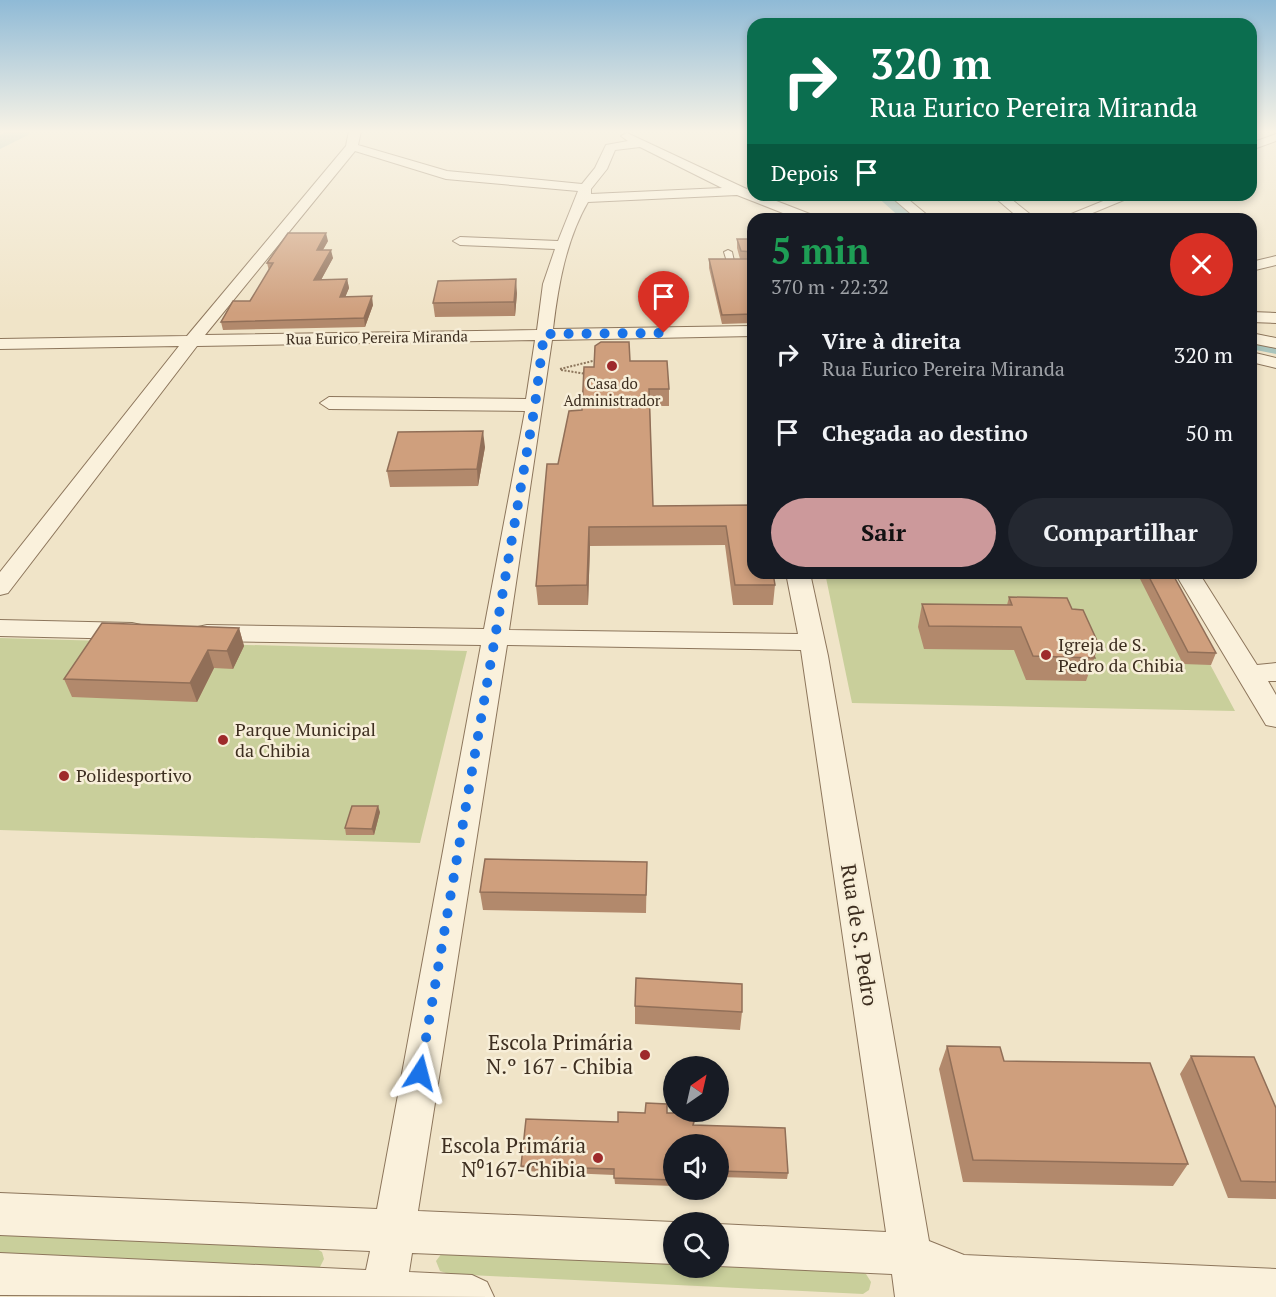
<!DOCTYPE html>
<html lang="pt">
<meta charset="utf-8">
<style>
body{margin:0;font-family:"PT Serif",serif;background:#242831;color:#f1f3f6;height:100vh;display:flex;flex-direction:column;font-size:22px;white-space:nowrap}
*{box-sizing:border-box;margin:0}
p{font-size:20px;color:#9ea1a6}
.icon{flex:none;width:33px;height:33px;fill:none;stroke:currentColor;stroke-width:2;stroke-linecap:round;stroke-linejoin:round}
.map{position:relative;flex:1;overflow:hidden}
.side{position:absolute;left:747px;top:213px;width:510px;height:366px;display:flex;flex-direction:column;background:#171b24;border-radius:18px;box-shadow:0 3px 9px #0003}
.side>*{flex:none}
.top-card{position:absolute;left:747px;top:18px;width:510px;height:183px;border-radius:18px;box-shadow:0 3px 9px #0003;background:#0b6e4f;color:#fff;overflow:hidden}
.needle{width:39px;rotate:34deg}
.fabs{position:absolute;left:663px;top:1056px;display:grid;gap:12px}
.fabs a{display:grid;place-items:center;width:66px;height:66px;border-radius:50%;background:#171b24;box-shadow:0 3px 9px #0003;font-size:30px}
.pin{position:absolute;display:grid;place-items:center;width:51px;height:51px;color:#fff;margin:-62px -26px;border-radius:50% 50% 50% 0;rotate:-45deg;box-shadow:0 0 6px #0007}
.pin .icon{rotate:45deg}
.me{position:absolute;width:66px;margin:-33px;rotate:9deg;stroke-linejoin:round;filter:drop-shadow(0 0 4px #0008)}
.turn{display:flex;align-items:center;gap:21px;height:126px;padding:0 24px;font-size:27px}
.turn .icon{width:78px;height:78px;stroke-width:2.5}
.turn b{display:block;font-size:42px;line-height:51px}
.then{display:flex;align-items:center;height:57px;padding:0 24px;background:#0003;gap:12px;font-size:22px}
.round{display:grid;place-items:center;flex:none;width:63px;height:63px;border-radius:32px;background:#242831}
.summary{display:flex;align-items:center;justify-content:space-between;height:102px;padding:0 24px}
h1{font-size:36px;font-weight:600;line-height:45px;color:#1e9e55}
.cta{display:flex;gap:12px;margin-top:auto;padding:12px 24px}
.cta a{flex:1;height:69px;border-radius:36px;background:#cc999b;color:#111;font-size:24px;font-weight:600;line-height:69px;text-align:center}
.cta a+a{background:#242831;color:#f1f3f6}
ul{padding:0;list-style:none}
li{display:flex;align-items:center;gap:18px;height:78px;padding:0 24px}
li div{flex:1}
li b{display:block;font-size:22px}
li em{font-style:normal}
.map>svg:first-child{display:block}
</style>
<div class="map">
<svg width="1276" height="1297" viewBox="0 0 1276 1297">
<rect width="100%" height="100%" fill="#f0e4c8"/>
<path fill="#c9cf9b" d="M 825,573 L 1161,573 L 1235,711 L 852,703 Z
M 0,638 L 467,651 L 420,843 L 0,830 Z
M 0,1233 L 315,1248 L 322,1252 L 324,1259 L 320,1267 L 312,1271 L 0,1255 Z
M 442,1253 L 673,1262 L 674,1268 L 718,1268 L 719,1264 L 859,1271 L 866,1274 L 871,1282 L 869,1290 L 863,1294 L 449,1274 L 440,1271 L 436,1261 Z"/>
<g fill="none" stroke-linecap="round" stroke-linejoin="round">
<path fill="#a9c4bc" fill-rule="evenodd" d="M 875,195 L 890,195 L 918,219 L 902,219 Z
M 1251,339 L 1276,344 L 1276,354 L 1251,349 Z"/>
<path fill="#a9c4bc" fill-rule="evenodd" d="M 7,131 L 31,131 L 28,135 L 0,149 L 0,135 Z"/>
<g stroke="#8d765c" stroke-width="2">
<path id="service" d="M 728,250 L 732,252 L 734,261 L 753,262 L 753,266 L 728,265 L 724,252 Z"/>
</g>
<g stroke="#8d765c" stroke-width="2">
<path id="minor" d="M 349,131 L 361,131 L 358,145 L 447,171 L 582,184 L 595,168 L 606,145 L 628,141 L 621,136 L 627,133 L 753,192 L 753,195 L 761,195 L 815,216 L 817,219 L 798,219 L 737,195 L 588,202 C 566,240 558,286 553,329 L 753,326 L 753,336 L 552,340 L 509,630 L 798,634 L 786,573 L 810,573 L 828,656 L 929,1241 L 964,1255 L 1276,1269 L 1276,1297 L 895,1297 L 892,1274 L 718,1266 L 718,1224 L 886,1232 L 801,650 L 507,645 L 418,1211 L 674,1222 L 674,1264 L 412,1253 L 409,1272 L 472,1275 L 487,1282 L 494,1297 L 0,1295 L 0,1253 L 366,1270 L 370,1251 L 0,1235 L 0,1193 L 377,1209 L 481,645 L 207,641 L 198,639 L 194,633 L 198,627 L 207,625 L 484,629 L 525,411 L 329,409 L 320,403 L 329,397 L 526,399 L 535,340 L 197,346 L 8,593 L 0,595 L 0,572 L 179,346 L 0,349 L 0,339 L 187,336 L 346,146 ZM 640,147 L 722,188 L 591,194 L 591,189 L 607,169 L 615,150 ZM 355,151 L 446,179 L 578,191 L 558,241 L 460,237 L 453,241 L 460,245 L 555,249 L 543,284 L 537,330 L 205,335 Z
M 1276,134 L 1276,141 L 1251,150 L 1251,143 Z
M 889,195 L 903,195 L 932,219 L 917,219 Z
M 992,195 L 1006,195 L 1036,219 L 1020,219 Z
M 1118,195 L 1136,195 L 1078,219 L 1059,219 Z
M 1276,256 L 1276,265 L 1251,271 L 1251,262 Z
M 1251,312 L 1276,313 L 1276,323 L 1251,322 Z
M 1251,333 L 1276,338 L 1276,348 L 1251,343 Z
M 1251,352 L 1276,358 L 1276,368 L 1251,362 Z
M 1175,573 L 1199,573 L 1257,665 L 1276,663 L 1276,681 L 1268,681 L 1276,695 L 1276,727 L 1266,725 Z
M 0,620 L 132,623 L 141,625 L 145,631 L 141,637 L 132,639 L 0,636 Z"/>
</g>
<path stroke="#8d765c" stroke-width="2" stroke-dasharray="2 1.5" stroke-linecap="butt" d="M 560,369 L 597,360
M 561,370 L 587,374"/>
<use href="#service" fill="#faf1dc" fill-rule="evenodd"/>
<use href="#minor" fill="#faf1dc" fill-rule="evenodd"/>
</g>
<path fill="#b2896c" d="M 737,239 L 753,239 L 753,323 L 722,324 L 709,268 L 709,259 L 740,259 L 737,248 Z
M 328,241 L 323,250 L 333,258 L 321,280 L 347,279 L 349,288 L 345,297 L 373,305 L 365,327 L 223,330 L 221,322 L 250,301 L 269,271 L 267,263 Z
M 517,293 L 515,316 L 435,317 L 433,303 Z
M 594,367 L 669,389 L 669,406 L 650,406 L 653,506 L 753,505 L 775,585 L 773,605 L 733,605 L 725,545 L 590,546 L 588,605 L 538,605 L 536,586 L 558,464 L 582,410 Z
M 485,447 L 478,486 L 390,487 L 387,471 Z
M 1137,573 L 1172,573 L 1216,653 L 1211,665 L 1183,664 Z
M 1009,597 L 1072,609 L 1099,645 L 1086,681 L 1026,680 L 1014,650 L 924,649 L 918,627 L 922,604 L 1007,605 Z
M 239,628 L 244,646 L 233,669 L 214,668 L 197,702 L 72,697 L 64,679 Z
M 380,812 L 374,835 L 346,835 L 345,828 Z
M 647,862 L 646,913 L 483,910 L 480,892 Z
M 635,1006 L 742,1012 L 740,1030 L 635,1024 Z
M 947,1046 L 1004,1061 L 1188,1164 L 1173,1186 L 963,1182 L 939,1069 Z
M 1191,1056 L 1276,1108 L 1276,1199 L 1228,1198 L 1180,1074 Z
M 645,1113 L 667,1113 L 695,1119 L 694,1125 L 788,1173 L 787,1179 L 718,1177 L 718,1144 L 674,1144 L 674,1186 L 615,1184 L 614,1175 L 522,1171 L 521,1166 Z"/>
<path fill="#916f58" d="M 326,233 L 328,241 L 318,258 L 317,250 Z
M 331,250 L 333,258 L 316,289 L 314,280 Z
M 347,279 L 349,288 L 342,305 L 340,297 Z
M 516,279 L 517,293 L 515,316 L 514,302 Z
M 372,296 L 373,305 L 365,327 L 364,318 Z
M 483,431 L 485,447 L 478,486 L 477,469 Z
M 589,527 L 590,546 L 588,605 L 587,585 Z
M 239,628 L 244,646 L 233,669 L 227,651 Z
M 208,650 L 214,668 L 197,702 L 190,683 Z
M 378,806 L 380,812 L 374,835 L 372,829 Z"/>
<path fill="#cf9f7d" stroke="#916f58" stroke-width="1.5" d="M 288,233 L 326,233 L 317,250 L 331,250 L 314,280 L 347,279 L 340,297 L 372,296 L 364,318 L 221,322 L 233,301 L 250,301 L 273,263 L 267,263 Z
M 737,239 L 753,239 L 753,252 L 741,251 Z
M 709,259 L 753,259 L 753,314 L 722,315 Z
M 516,279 L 514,302 L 433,303 L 438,281 Z
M 601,342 L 629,342 L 630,361 L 667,361 L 669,389 L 649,389 L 653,506 L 753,505 L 753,573 L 773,573 L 775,585 L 735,585 L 726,526 L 589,527 L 587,585 L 536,586 L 547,464 L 558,464 L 569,411 L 582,410 L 584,367 L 594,367 L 595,346 Z
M 483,431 L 477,469 L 387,471 L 398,432 Z
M 1147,573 L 1172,573 L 1216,653 L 1188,652 Z
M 1009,597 L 1067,598 L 1072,609 L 1083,610 L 1099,645 L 1089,645 L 1095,658 L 1033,656 L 1021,627 L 929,626 L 922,604 L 1012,605 Z
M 102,623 L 239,628 L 227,651 L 208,650 L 190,683 L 64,679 Z
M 352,806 L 378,806 L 372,829 L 345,828 Z
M 485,859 L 647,862 L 646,895 L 480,892 Z
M 636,978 L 742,984 L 742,1012 L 635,1006 Z
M 947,1046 L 1000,1047 L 1004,1061 L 1150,1063 L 1188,1164 L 973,1160 Z
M 1191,1056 L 1254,1057 L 1276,1108 L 1276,1182 L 1241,1181 Z
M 646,1103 L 667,1104 L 667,1113 L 696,1113 L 693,1125 L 785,1128 L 788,1173 L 718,1171 L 718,1144 L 674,1144 L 674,1180 L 614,1178 L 614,1169 L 521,1166 L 526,1119 L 618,1122 L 618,1112 L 645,1113 Z"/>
<linearGradient id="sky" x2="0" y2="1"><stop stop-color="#8fbad6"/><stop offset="0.42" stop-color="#f8f3e6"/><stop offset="1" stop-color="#f8f3e6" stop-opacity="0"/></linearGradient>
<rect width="1276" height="313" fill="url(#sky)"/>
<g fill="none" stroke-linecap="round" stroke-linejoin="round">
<path stroke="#1a73e8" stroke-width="10" stroke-dasharray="0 18" d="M 420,1073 L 535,405 L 544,334 L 664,333"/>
</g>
<g fill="#9e2a2b" stroke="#f7eed8" stroke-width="2">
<circle cx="612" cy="366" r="6"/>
<circle cx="1046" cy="655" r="6"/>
<circle cx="223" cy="740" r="6"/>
<circle cx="64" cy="776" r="6"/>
<circle cx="645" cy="1055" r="6"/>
<circle cx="598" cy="1158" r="6"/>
</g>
<g text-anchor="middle" stroke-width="5" stroke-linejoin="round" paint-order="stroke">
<g font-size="15" fill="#3d2e20" stroke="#f7eed8">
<text transform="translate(377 338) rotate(-1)" y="5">Rua Eurico Pereira Miranda</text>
</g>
<g font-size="15" fill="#3d2e20" stroke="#f7eed8">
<text x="612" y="389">Casa do<tspan x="612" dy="17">Administrador</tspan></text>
</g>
<g font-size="18" fill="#3d2e20" stroke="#f7eed8" text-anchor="start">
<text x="1058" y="651">Igreja de S.<tspan x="1058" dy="21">Pedro da Chibia</tspan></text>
<text x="235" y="736">Parque Municipal<tspan x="235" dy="21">da Chibia</tspan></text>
<text x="76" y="782">Polidesportivo</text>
</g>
<g font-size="21" fill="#3d2e20" stroke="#f7eed8">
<text transform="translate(859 935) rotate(81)" y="7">Rua de S. Pedro</text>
</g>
<g font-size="21" fill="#3d2e20" stroke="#f7eed8" text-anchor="end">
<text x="633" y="1050">Escola Primária<tspan x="633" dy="24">N.º 167 - Chibia</tspan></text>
<text x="586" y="1153">Escola Primária<tspan x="586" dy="24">N⁰167-Chibia</tspan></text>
</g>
</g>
</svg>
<div class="fabs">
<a><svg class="needle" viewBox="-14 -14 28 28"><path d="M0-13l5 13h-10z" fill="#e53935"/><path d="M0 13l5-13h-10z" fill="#9ea1a6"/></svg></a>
<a><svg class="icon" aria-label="sound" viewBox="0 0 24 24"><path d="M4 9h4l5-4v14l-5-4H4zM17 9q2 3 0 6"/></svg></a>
<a><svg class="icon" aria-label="search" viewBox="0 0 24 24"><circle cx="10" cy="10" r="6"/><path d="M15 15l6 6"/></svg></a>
</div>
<div class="pin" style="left:664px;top:333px;background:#d93025"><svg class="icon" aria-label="arrive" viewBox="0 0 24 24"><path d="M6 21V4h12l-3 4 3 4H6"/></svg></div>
<svg class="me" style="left:420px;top:1073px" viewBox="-20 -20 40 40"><path d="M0-17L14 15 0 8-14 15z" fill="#1a73e8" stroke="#fff" stroke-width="4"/></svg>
<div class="top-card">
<div class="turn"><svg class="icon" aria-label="right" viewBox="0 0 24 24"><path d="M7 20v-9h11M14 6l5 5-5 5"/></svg><div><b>320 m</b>Rua Eurico Pereira Miranda</div></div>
<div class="then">Depois<svg class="icon" aria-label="arrive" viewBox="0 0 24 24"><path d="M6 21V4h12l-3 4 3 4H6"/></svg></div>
</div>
<section class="side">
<div class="summary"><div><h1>5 min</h1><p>370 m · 22:32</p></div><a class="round" style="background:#d93025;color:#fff"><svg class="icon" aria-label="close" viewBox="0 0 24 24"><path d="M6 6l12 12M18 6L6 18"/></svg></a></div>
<ul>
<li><svg class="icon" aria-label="right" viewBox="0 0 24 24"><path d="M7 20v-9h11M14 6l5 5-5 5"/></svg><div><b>Vire à direita</b><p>Rua Eurico Pereira Miranda</p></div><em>320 m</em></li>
<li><svg class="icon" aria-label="arrive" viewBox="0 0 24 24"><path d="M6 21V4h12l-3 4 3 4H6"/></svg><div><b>Chegada ao destino</b></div><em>50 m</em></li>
</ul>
<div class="cta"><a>Sair</a><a>Compartilhar</a></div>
</section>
</div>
